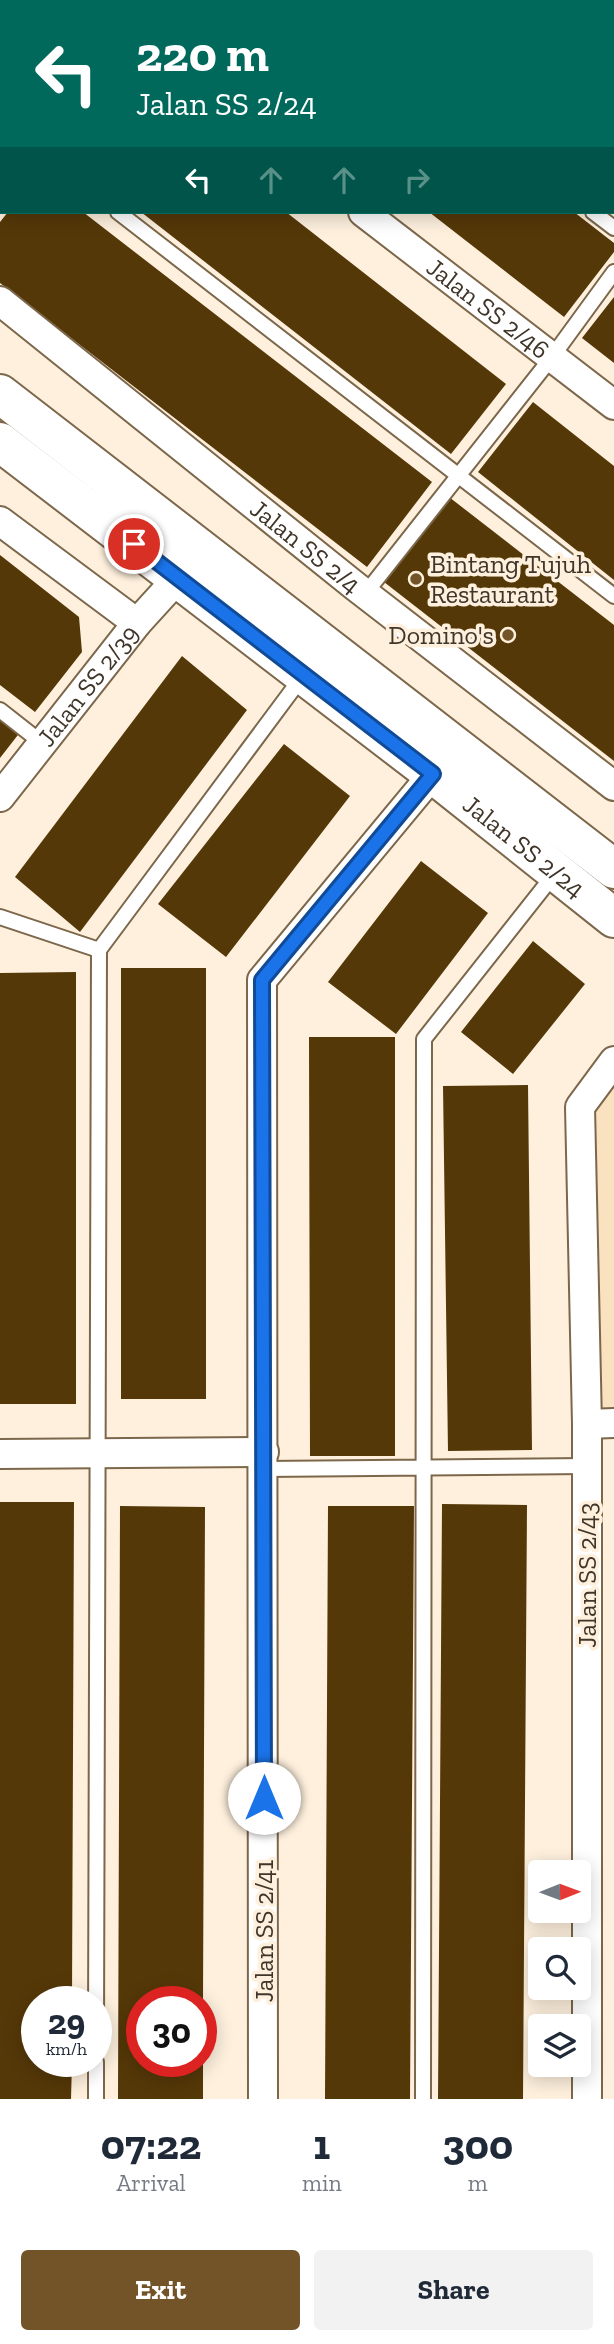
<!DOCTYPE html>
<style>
body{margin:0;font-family:"Zilla Slab",serif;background:#f2f2f3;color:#1f2937;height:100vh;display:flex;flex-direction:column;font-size:26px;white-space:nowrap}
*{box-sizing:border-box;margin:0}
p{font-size:23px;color:#747a83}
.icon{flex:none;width:38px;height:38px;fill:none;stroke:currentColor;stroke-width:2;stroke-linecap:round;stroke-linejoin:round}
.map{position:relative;height:2099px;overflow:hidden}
.sheet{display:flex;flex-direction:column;background:#fff;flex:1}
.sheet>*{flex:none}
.hud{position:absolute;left:0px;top:0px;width:614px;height:214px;box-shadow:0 4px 18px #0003;background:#00695c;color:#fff;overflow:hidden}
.needle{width:46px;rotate:89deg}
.controls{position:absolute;left:528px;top:1860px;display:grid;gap:14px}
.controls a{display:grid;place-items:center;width:63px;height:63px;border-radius:7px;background:#fff;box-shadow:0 4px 18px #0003;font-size:35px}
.speed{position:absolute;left:21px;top:1986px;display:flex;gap:14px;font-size:35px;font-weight:700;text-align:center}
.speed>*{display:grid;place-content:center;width:91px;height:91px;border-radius:50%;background:#fff;box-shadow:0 4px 18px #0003;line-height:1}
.speed small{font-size:18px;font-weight:400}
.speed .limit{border:10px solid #d22;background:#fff;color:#111}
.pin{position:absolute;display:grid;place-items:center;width:60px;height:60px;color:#fff;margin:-30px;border:4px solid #fff;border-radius:50%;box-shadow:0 2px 7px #0007}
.me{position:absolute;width:77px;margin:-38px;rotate:0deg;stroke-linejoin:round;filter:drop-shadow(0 0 5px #0008)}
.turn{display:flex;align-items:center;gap:24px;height:147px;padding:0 21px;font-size:32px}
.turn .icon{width:91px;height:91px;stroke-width:2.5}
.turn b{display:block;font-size:49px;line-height:60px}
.lanes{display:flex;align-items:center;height:66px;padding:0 21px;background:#0003;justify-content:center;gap:35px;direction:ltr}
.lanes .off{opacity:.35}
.eta{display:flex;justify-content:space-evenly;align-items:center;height:119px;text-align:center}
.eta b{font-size:42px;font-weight:700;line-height:49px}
.action{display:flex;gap:14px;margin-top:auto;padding:14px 21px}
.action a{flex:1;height:80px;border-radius:7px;background:#725428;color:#fff;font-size:28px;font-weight:700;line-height:80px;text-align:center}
.action a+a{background:#f2f2f3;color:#1f2937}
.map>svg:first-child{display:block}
</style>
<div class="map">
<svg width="614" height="2099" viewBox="0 0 614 2099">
<rect width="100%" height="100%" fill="#fef0dd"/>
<path fill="#fae1bf" d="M 614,1086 L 614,1408 L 599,1408 L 592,1112 Z"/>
<path fill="#553808" d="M 8,212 L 83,212 L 432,482 L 367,567 L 0,283 L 0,222 Z
M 141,212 L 286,212 L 506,384 L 451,454 Z
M 429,212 L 574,212 L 614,243 L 614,252 L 564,317 Z
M 614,297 L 614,363 L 582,338 Z
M 533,402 L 614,466 L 614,580 L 478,472 Z
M 449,497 L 614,625 L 614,761 L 384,582 Z
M 0,555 L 79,617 L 82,652 L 35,712 L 0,685 Z
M 182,656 L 247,710 L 80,932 L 15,877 Z
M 0,715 L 21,731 L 0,758 Z
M 284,744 L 350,796 L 226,957 L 158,904 Z
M 421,861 L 488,913 L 396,1034 L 328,982 Z
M 533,941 L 585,984 L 513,1074 L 461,1032 Z
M 121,968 L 206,968 L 206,1399 L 121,1399 Z
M 76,972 L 76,1404 L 0,1404 L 0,973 Z
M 309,1037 L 395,1037 L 395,1456 L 310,1456 Z
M 528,1085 L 532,1450 L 448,1451 L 443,1086 Z
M 0,1502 L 74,1502 L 72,2002 L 37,2002 L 37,2062 L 72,2062 L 71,2099 L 0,2099 Z
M 442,1504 L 527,1505 L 523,2099 L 438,2099 Z
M 120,1506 L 205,1507 L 203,2002 L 142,2002 L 142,2062 L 203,2062 L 203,2099 L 118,2099 Z
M 328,1506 L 414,1506 L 410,2099 L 325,2099 Z"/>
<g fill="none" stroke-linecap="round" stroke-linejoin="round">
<g stroke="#7c674b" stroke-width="18">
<path id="service" d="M 322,0 L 324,2
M 118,212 L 614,596
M 593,212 L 614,228
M 365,594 L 552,357 L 614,272
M 0,710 L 42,743
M 0,917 L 99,950
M 264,1469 L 587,1466
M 96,2030 L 99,950 L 302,677
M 96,2099 L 96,2062
M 423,2099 L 424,1039 L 556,872"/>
</g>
<g stroke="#7c674b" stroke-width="32">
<g id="minor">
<path d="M 582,0 L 584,2"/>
<path d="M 103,2 L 105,0"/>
<path d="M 612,23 L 614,25"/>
<path d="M 0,132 L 2,131"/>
<path d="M 0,172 L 2,170"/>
<path id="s1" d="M 363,212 L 614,405"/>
<path id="s2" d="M 0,301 L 355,586 L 614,786"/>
<path d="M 0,521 L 137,623"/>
<path id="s3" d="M 0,797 L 137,623 L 178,578"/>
<path d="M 587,1424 L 614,1423"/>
<path d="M 0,1454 L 264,1452"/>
<path d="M 263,2099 L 262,980 L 433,774"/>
<path d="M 587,2099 L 587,1424 L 580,1107 L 614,1061"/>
</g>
</g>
<g stroke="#7c674b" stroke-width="42">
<g id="secondary">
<path d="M 0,394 L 614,869"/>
<path id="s4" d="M 0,442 L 433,774 L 614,918"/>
</g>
</g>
<use href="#service" stroke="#fff" stroke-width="14"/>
<use href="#minor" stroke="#fff" stroke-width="28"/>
<use href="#secondary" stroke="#fff" stroke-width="38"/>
</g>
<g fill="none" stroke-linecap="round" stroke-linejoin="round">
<g stroke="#114b97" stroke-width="18">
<path id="route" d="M 134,544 L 433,774 L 262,980 L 264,1798"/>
</g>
<use href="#route" stroke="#1a73e8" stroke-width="12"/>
</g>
<g fill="#725428" stroke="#fef0dd" stroke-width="2.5">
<circle cx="416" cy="579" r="7"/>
<circle cx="508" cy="635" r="7"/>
</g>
<g text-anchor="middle" stroke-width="7" stroke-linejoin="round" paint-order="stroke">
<g font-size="26" fill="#3f3529" stroke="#fef0dd">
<text dy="9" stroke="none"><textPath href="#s1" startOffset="158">Jalan SS 2/46</textPath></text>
<text dy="9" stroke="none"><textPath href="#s2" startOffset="392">Jalan SS 2/4</textPath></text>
<text dy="9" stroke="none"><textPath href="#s3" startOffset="142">Jalan SS 2/39</textPath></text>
<text dy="9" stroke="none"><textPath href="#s4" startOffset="662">Jalan SS 2/24</textPath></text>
<text transform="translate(587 1575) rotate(-90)" y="9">Jalan SS 2/43</text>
<text transform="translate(264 1931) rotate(-90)" y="9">Jalan SS 2/41</text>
</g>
<g font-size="26" fill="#3f3529" stroke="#fef0dd" text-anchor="start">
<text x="430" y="573">Bintang Tujuh<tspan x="430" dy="30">Restaurant</tspan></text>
<text x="494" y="644" text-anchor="end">Domino's</text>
</g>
</g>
</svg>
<div class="controls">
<a><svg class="needle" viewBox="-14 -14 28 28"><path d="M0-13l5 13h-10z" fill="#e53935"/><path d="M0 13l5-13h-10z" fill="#747a83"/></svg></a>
<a><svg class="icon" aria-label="search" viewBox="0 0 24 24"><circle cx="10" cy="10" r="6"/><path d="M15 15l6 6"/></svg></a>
<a><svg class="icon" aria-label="layers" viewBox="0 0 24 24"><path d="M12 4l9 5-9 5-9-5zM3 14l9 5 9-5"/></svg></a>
</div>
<div class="speed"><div>29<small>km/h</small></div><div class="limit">30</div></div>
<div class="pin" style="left:134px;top:544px;background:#d93025"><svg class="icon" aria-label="arrive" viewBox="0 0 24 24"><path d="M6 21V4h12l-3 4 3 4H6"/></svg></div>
<svg class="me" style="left:264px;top:1798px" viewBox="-20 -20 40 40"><circle r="19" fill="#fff"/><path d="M0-13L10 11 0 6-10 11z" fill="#1a73e8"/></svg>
<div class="hud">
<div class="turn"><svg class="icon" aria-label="left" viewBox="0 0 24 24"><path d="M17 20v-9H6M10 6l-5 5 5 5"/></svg><div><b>220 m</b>Jalan SS 2/24</div></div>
<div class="lanes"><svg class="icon" aria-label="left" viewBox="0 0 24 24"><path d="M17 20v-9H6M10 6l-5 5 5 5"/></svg><svg class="icon off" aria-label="ahead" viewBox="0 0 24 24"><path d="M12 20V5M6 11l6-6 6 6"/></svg><svg class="icon off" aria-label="ahead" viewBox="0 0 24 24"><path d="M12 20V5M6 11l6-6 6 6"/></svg><svg class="icon off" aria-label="right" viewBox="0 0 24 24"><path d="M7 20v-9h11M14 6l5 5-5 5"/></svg></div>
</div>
</div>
<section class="sheet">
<div class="eta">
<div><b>07:22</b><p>Arrival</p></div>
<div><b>1</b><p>min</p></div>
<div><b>300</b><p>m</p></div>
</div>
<div class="action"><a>Exit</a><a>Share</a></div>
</section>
